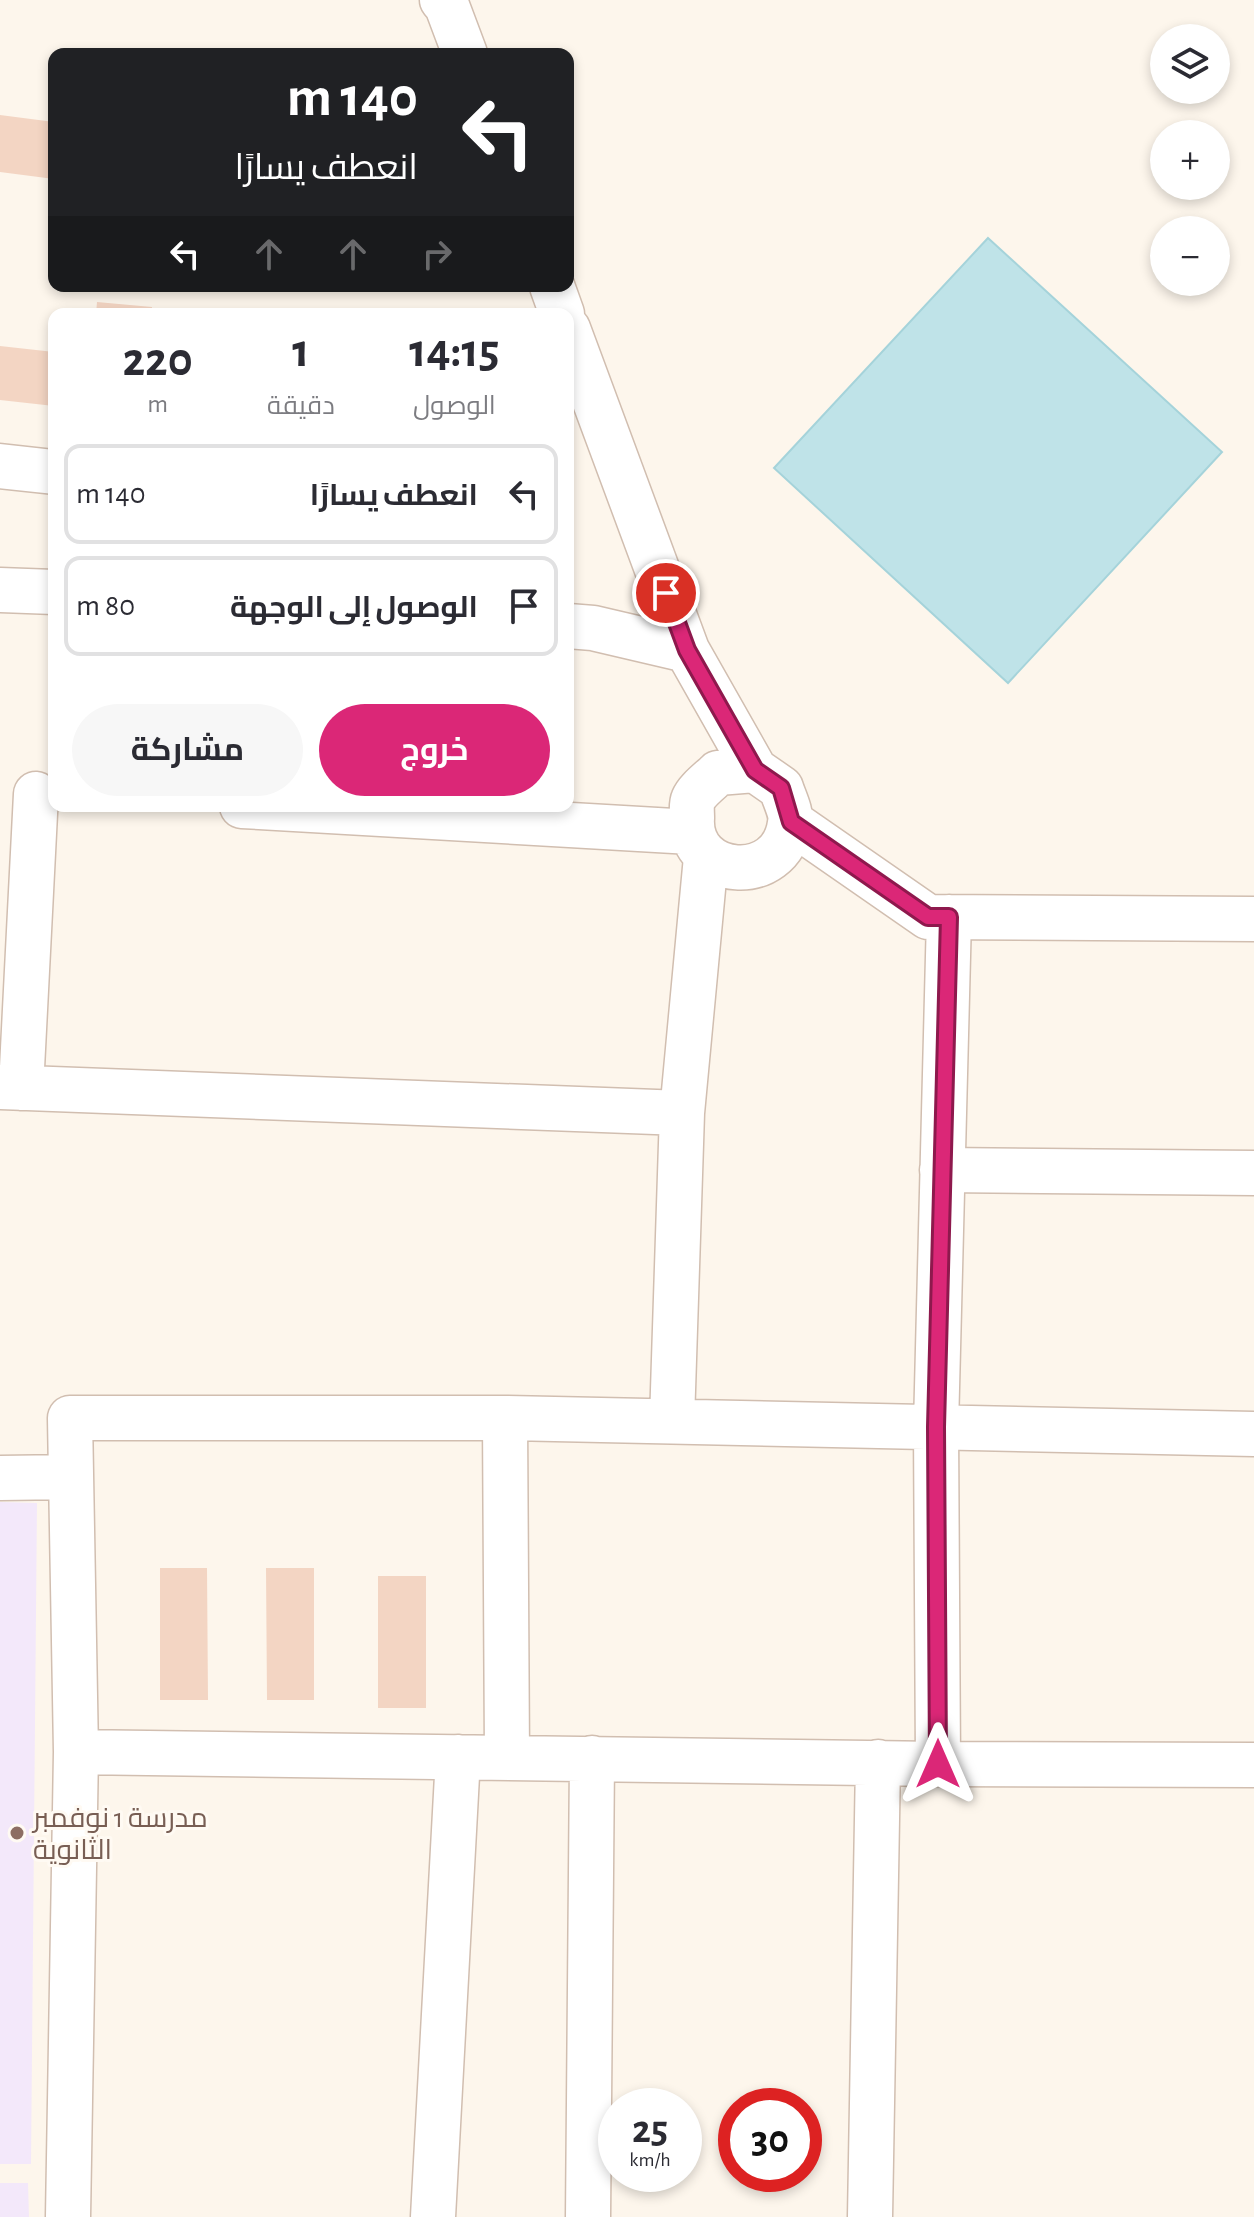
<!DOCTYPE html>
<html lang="ar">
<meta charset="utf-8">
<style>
body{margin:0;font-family:"Alegreya Sans",Cairo,sans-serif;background:#f7f7f7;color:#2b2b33;direction:rtl;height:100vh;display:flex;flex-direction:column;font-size:30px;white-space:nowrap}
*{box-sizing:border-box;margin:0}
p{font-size:26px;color:#7c7c81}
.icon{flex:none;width:44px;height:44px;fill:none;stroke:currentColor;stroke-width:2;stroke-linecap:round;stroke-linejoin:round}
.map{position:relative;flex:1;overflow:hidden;direction:ltr}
.drawer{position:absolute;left:48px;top:308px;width:526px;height:504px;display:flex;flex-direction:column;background:#fff;border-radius:16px;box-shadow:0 4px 12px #0003;direction:rtl}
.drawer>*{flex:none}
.guide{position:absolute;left:48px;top:48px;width:526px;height:244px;border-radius:16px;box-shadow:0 4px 12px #0003;direction:rtl;background:#202124;color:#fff;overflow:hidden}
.controls{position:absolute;left:1150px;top:24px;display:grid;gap:16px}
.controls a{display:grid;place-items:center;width:80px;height:80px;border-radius:50%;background:#fff;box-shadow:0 4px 12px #0003;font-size:40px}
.speed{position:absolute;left:598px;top:2088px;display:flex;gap:16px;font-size:40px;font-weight:700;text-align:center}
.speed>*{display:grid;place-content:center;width:104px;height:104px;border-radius:50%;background:#fff;box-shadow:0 4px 12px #0003;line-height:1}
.speed small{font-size:20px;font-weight:400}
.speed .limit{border:12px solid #d22;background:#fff;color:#111}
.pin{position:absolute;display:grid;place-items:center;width:68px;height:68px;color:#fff;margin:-34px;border:4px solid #fff;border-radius:50%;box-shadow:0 2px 8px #0007}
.me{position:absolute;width:88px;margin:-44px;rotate:0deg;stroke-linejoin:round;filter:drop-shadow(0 0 6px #0008)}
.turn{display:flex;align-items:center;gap:28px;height:168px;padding:0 24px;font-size:36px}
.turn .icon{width:104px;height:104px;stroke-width:2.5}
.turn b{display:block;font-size:56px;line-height:68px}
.lanes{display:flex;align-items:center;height:76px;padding:0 24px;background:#0003;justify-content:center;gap:40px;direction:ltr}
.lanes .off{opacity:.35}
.eta{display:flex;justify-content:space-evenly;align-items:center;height:136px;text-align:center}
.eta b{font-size:48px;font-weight:700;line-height:56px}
.cta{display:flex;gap:16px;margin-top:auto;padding:16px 24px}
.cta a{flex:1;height:92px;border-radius:48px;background:#db2777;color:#fff;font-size:32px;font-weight:700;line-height:92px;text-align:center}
.cta a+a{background:#f7f7f7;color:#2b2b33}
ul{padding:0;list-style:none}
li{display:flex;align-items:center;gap:24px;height:100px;margin:0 16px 12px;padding:0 8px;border:4px solid #e1e1e2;border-radius:16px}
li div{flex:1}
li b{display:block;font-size:30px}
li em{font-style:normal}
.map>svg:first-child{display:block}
</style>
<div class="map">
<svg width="1254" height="2217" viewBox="0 0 1254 2217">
<rect width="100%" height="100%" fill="#fdf6ec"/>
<path fill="#f3e8fa" d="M 0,1502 L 37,1503 L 31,2164 L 0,2164 Z
M 0,2183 L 28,2183 L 29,2217 L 0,2217 Z"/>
<path fill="#bfe3e8" stroke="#a5d3da" stroke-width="2" d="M 988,238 L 1222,452 L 1008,683 L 774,468 Z"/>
<path fill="#f3d5c3" d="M 0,115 L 54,122 L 54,179 L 0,172 Z
M 97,302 L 152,307 L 152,314 L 96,314 Z
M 0,346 L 54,352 L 54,406 L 0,400 Z
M 160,1568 L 207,1568 L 208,1700 L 160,1700 Z
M 266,1568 L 314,1568 L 314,1700 L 267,1700 Z
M 378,1576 L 426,1576 L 426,1708 L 378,1708 Z"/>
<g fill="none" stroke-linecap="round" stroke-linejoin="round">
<g stroke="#d1beb0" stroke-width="47">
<path id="minor" d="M 442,0 L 447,6 L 465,54
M 552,286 L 562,314
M 568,329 L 687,650 L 755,770
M 0,466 L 54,472
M 0,590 L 54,592
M 568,626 L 593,628 L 687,650
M 755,770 L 781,788 C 784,798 792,813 790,823 C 782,887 688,879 692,818 C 692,813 691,804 693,800 C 697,790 711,780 718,773 Z
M 242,806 L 691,832
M 791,822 L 928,917 L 1254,919
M 0,1087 L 682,1113
M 21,1088 L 36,794
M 942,1170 L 1254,1173
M 505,1418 L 507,1757
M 672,1421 L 682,1113 L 706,857
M 0,1478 L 71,1477
M 76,1752 L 938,1764 L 1254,1765
M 938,1764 L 936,1427 L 949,917
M 68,2217 L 76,1752 L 70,1418 L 505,1418 L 1254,1434
M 433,2217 L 458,1757
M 588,2217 L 592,1758
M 870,2217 L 878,1762"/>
</g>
<use href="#minor" stroke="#fff" stroke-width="44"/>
</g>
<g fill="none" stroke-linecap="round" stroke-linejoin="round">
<g stroke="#8e194d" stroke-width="20">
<path id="route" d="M 666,593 L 687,650 L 755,770 L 781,788 L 791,822 L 928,917 L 949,917 L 936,1427 L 938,1764"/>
</g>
<use href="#route" stroke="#db2777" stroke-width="14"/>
</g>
<circle fill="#8d6e63" stroke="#fffaf3" stroke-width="3" cx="17" cy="1833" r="8"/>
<g text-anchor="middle" stroke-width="6" stroke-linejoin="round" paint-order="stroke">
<g font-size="28" fill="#785e54" stroke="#fffaf3" text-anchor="start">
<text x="33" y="1827">مدرسة 1 نوفمبر<tspan x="33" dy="32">الثانوية</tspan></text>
</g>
</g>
</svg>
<div class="controls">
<a><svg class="icon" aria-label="layers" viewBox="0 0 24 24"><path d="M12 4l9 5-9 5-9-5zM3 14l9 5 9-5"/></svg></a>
<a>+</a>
<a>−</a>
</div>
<div class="speed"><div>25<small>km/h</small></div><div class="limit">30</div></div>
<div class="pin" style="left:666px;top:593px;background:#d93025"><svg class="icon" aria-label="arrive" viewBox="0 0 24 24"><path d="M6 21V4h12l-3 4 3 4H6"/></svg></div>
<svg class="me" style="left:938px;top:1764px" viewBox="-20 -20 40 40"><path d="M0-17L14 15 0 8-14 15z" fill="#db2777" stroke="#fff" stroke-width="4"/></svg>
<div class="guide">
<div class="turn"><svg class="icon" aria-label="left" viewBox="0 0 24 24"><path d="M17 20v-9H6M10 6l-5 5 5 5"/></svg><div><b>140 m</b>انعطف يسارًا</div></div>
<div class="lanes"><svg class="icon" aria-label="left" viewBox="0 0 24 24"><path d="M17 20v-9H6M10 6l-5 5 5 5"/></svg><svg class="icon off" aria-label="ahead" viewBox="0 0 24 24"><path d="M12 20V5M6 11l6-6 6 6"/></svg><svg class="icon off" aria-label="ahead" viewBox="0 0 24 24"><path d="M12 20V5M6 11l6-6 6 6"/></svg><svg class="icon off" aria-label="right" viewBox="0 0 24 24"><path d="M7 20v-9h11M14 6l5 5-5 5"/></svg></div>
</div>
<section class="drawer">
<div class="eta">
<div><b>14:15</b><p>الوصول</p></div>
<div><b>1</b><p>دقيقة</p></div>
<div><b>220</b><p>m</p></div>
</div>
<ul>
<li><svg class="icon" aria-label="left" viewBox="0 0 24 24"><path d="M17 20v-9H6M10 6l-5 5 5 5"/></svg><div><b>انعطف يسارًا</b></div><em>140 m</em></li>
<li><svg class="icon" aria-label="arrive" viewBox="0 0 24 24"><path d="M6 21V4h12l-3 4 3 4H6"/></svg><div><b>الوصول إلى الوجهة</b></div><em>80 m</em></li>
</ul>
<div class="cta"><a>خروج</a><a>مشاركة</a></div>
</section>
</div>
